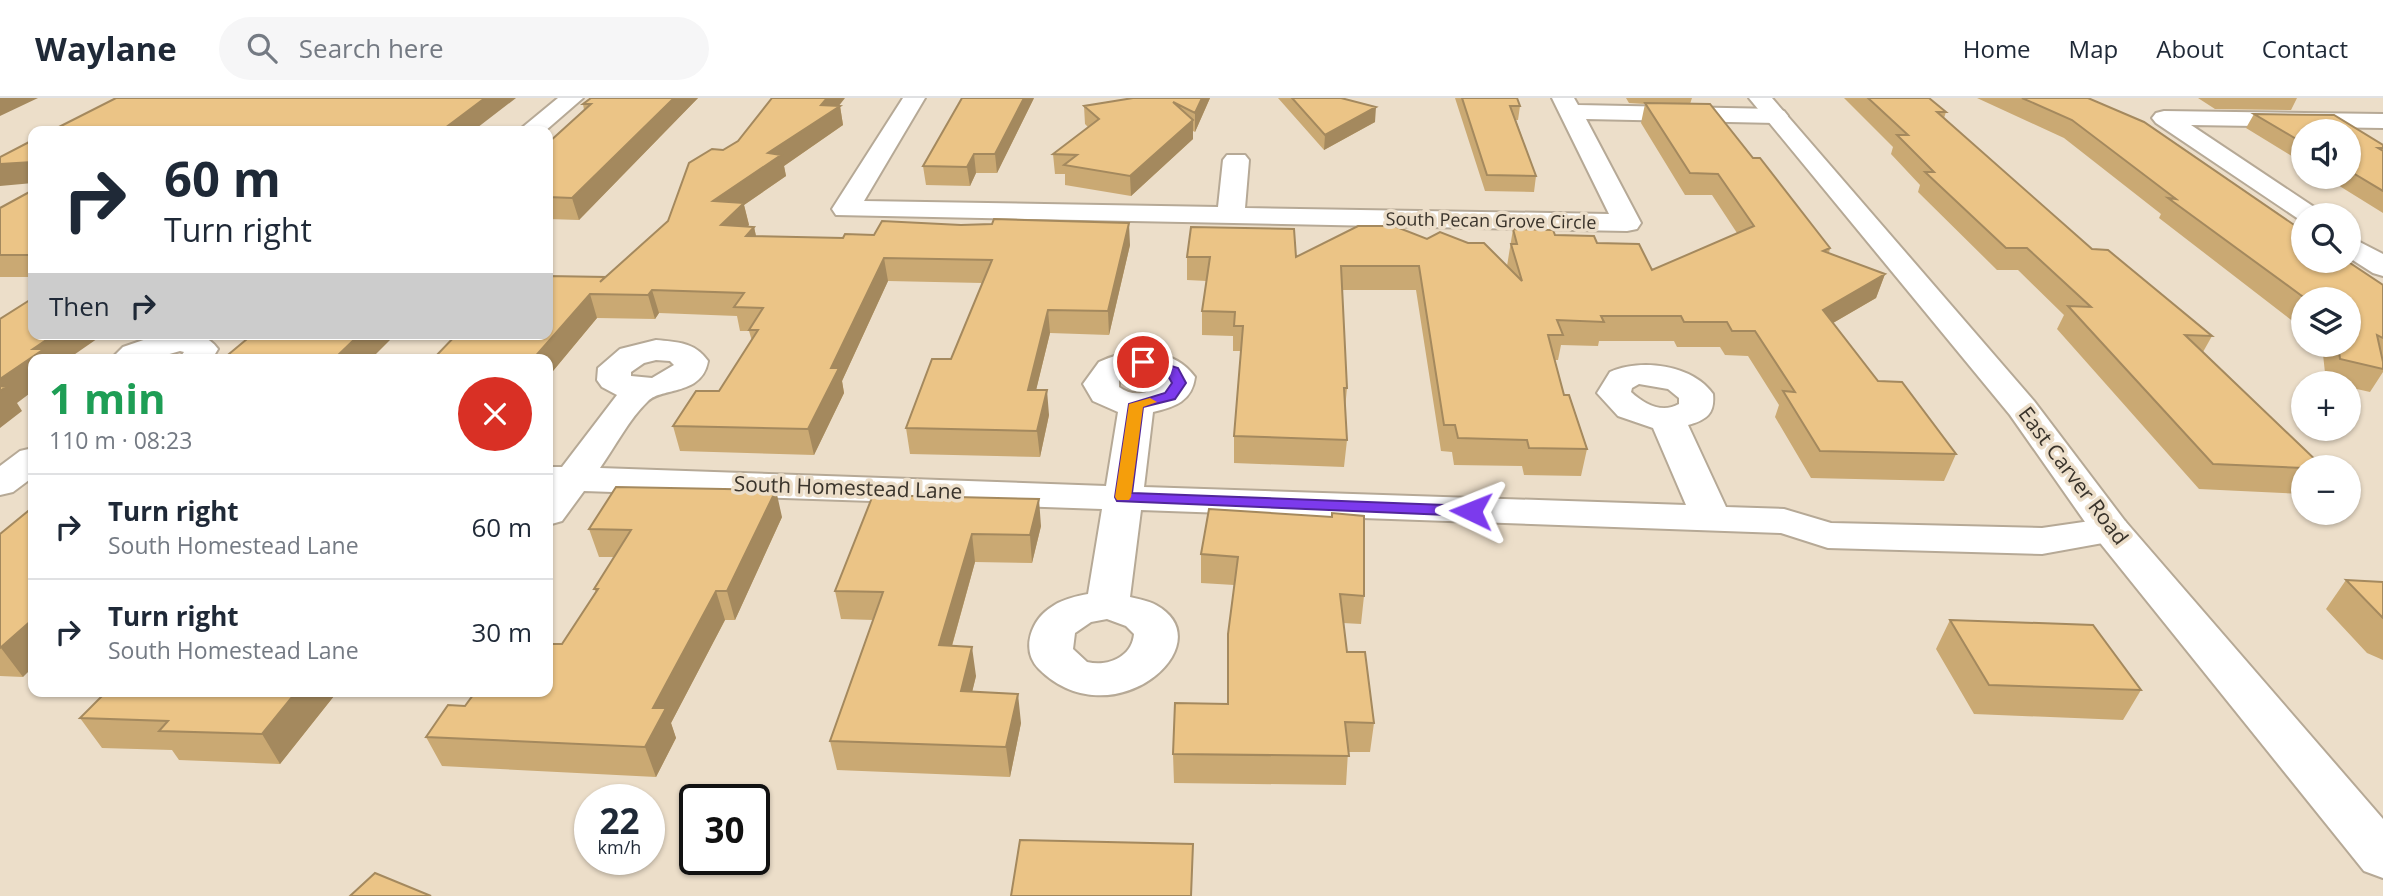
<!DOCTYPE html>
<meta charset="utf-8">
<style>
body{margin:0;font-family:"Open Sans",sans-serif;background:#f6f6f7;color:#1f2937;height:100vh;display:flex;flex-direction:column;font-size:26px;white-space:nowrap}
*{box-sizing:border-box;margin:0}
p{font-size:23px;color:#747a83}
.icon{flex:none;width:38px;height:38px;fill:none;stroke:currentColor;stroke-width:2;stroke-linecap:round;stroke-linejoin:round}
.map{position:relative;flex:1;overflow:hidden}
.details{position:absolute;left:28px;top:256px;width:525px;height:343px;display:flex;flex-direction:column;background:#fff;border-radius:14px;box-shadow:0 2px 5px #0004}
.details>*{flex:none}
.banner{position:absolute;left:28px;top:28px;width:525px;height:214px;border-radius:14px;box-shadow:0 2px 5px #0004;background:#fff;color:#1f2937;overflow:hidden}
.buttons{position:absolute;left:2291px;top:21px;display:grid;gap:14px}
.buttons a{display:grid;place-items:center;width:70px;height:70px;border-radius:50%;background:#fff;box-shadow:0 2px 5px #0004;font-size:35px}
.speed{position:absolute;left:574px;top:686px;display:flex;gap:14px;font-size:35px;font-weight:700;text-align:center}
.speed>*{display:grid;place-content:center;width:91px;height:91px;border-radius:50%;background:#fff;box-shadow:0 2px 5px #0004;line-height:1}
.speed small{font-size:18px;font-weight:400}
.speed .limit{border:4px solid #111;border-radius:10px;background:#fff;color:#111}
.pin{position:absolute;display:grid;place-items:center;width:60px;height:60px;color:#fff;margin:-30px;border:4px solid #fff;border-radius:50%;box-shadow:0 2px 7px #0007}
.me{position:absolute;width:77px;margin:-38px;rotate:272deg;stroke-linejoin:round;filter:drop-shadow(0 0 5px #0008)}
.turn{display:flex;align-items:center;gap:24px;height:147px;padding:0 21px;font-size:32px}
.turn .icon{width:91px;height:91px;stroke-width:2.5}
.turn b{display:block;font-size:49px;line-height:60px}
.then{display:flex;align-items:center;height:66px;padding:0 21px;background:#0003;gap:14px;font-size:26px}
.round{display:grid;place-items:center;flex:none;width:74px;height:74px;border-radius:37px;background:#f6f6f7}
.overview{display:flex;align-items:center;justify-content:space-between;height:119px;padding:0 21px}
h1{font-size:42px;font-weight:700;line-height:52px;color:#1e9e55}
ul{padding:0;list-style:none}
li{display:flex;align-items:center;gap:21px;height:105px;padding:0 21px;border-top:2px solid #e0e1e3}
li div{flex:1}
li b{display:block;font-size:26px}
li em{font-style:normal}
header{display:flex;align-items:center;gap:42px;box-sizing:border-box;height:98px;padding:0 35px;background:#fff;border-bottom:2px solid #e0e1e3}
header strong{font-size:33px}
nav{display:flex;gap:38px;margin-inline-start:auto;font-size:24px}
.search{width:490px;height:63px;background:#f6f6f7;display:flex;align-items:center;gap:18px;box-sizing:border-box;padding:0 24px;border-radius:38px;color:#747a83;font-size:26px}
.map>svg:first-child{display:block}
</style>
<header>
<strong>Waylane</strong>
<div class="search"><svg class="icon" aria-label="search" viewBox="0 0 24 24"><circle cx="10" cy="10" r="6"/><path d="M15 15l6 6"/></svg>Search here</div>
<nav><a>Home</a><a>Map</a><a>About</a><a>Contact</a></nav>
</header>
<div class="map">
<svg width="2383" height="798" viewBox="0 0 2383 798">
<rect width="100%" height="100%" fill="#ecdec9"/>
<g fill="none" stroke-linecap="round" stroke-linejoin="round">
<g stroke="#b6a996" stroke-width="4">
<path id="minor" d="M 558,0 L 583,0 L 545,33 L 518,33 Z
M 903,0 L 925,0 L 864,103 L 1218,109 L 1223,62 L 1227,57 L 1245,57 L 1249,62 L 1245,110 L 1609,116 L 1552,0 L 1574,0 L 1578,7 L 1776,11 L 1784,13 L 1788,18 L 1784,23 L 1776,25 L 1586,21 L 1641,125 L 1637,131 L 1627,133 L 836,117 L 832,111 Z
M 2164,13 L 2383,16 L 2383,30 L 2191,27 L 2317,111 L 2321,117 L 2303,117 L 2303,124 L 2156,25 L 2152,20 L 2156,15 Z
M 2348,138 L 2383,156 L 2383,178 L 2373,175 L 2348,159 Z
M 161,236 C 182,236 205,232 218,251 L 212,261 L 179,261 L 184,254 L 180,253 L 152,261 L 111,261 L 123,249 Z
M 656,242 C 677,244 695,244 708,263 C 702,298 662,289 648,303 C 629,321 615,349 600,370 L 1106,388 L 1118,314 L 1093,303 L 1083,286 L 1099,264 C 1130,249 1174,249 1195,279 C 1192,303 1175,309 1153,314 L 1144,389 L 1686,407 L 1653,330 L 1618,318 L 1597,295 L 1610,274 C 1641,260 1693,267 1713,296 C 1715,316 1706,322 1688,327 L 1726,409 L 1784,411 L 1831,425 L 1876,426 L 2042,430 L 2111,420 L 2125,423 L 2131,432 L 2125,441 L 2042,456 L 1828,450 L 1781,435 L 1141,412 L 1130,499 C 1138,501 1149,503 1156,507 C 1226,546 1112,644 1039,571 C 1020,552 1031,521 1053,508 C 1063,501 1077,498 1088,496 L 1102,411 L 584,393 L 562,423 L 548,427 L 548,369 L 562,369 L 617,297 L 602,289 L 597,282 L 598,270 L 620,251 ZM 656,262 L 670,263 L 674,267 L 652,280 L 631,278 L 631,274 L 644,265 ZM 1137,274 L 1154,276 L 1161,282 L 1160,288 C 1146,296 1132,299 1119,289 L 1119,281 ZM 1639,286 L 1668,291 L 1679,300 L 1679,306 C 1662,316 1644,306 1631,294 L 1632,290 ZM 1107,521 L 1126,528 L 1134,536 C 1132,559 1108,569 1087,564 L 1073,551 L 1075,535 L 1091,524 Z
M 33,350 L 33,379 L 13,394 L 0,397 L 0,368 L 20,353 Z"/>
</g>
<g stroke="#b6a996" stroke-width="4">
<path id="tertiary" d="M 1749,0 L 1772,0 L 2034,303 L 2125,423 L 2383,721 L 2383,780 L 2364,773 L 2097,441 L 2010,317 Z"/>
</g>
<use href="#minor" fill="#fff" fill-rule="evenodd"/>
<use href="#tertiary" fill="#fff" fill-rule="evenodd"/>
</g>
<path fill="#caa973" d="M 591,0 L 698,0 L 579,122 L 548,121 L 548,45 L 584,12 L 583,6 Z
M 1034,0 L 997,75 L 976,75 L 970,88 L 926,87 L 923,68 Z
M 1127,0 L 1210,0 L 1195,34 L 1193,33 L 1193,41 L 1131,98 L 1065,87 L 1065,76 L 1055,76 L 1053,56 L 1088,29 L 1085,26 L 1084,8 L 1128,1 Z
M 1278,0 L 1341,0 L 1375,24 L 1324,52 Z
M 1455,0 L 1517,0 L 1520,8 L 1518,22 L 1516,22 L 1536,78 L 1534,94 L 1485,93 Z
M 1626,0 L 1692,0 L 1690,6 L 1753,60 L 1830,150 L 1829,155 L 1885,176 L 1876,200 L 1833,225 L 1878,283 L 1956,356 L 1944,383 L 1811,380 L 1775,319 L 1779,307 L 1748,258 L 1725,257 L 1720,249 L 1677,249 L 1674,243 L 1599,243 L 1598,248 L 1561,247 L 1558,262 L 1555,262 L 1564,297 L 1587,351 L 1581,378 L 1524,377 L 1522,368 L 1454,367 L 1452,354 L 1441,353 L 1416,192 L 1342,192 L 1347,290 L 1345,311 L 1347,342 L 1344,369 L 1234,365 L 1234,338 L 1241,253 L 1233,253 L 1233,238 L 1202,237 L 1202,213 L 1207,183 L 1187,182 L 1187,159 L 1296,159 L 1427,141 L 1507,168 L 1513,131 L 1555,137 L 1597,145 L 1652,172 L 1737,135 L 1712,97 L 1685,97 L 1641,25 L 1645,6 L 1629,5 Z
M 1844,0 L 1929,0 L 1946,14 L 1944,20 L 2092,151 L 2212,238 L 2203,254 L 2303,369 L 2303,396 L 2199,391 L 2057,231 L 2064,217 L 2018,172 L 1997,172 L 1918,94 L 1920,87 L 1891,56 L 1893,49 Z
M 1977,0 L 2088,0 L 2383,187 L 2383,274 L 2370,294 L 2348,289 L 2348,285 L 2331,285 L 2326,284 L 2322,247 L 2348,247 L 2348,201 L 2303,201 L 2303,231 L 2159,120 L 2161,116 L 2064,40 Z
M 2198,0 L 2297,0 L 2291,12 L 2215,11 Z
M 839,8 L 840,8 L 843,27 L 784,68 L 786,78 L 744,107 L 749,127 L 747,129 L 754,129 L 756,138 L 1130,147 L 1109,237 L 1050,235 L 1036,292 L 1049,317 L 1040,359 L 910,356 L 906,330 L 951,261 L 982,185 L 888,183 L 842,283 L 844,295 L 814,357 L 680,353 L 673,328 L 719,293 L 752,243 L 749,233 L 740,233 L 737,218 L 659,215 L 655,221 L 597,220 L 548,279 L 548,261 L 435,259 L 605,180 L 668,123 L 723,52 Z
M 2254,16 L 2334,17 L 2383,47 L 2383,115 L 2325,79 L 2348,79 L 2348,33 L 2303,33 L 2303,65 L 2246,30 Z
M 33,92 L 33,179 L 0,179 L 0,110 Z
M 873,397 L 1041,428 L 1032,465 L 975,464 L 952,548 L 976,578 L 972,594 L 1021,625 L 1010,679 L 837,672 L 830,643 L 873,522 L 841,521 L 835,493 Z
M 1209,411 L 1364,498 L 1361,526 L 1343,525 L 1347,554 L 1374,625 L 1370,654 L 1348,654 L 1346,687 L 1174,685 L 1173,656 L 1227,606 L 1228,536 L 1234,487 L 1201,485 L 1201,456 Z
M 782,419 L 735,522 L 725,522 L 671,625 L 676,640 L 656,679 L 442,668 L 426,639 L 465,608 L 548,593 L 562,546 L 596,494 L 594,491 L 614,459 L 599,459 L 589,431 Z
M 0,436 L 23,579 L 0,578 Z
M 2346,482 L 2383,484 L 2383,562 L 2367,555 L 2326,511 Z
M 1950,522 L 2141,592 L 2123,622 L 1974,616 L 1936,551 Z
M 107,593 L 332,593 L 334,598 L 280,666 L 179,662 L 172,652 L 102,650 L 80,620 Z"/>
<path fill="#a4895e" d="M 0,0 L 38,0 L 0,18 Z
M 485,0 L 516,0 L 473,33 L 441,33 Z
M 674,0 L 698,0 L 579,122 L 572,100 Z
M 827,0 L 845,0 L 838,9 L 840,8 L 843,27 L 784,68 L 786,78 L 744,107 L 749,127 L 726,149 L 713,103 L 821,7 Z
M 1024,0 L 1034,0 L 997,75 L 995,56 Z
M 1202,0 L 1210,0 L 1195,34 L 1195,15 Z
M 1376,9 L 1375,24 L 1324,52 L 1325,37 Z
M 1193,22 L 1193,41 L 1131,98 L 1130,78 Z
M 974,56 L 976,75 L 970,88 L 967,69 Z
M 33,64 L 33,85 L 0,88 L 0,66 Z
M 1129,125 L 1130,147 L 1109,237 L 1108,213 Z
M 754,129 L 759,152 L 746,138 Z
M 884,160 L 888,183 L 842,283 L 844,295 L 814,357 L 808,331 L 831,270 Z
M 1885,176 L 1876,200 L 1814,236 L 1823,212 Z
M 652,192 L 659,215 L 655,221 L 648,197 Z
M 590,196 L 597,220 L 548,279 L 548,261 L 533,261 Z
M 1048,212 L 1050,235 L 1030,317 L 1028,292 Z
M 55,236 L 104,236 L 68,261 L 33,261 L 33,293 L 17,305 L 22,313 L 0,330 L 0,281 L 33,251 Z
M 360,236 L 396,236 L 371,261 L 334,261 Z
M 1047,292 L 1049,317 L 1040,359 L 1037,333 Z
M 776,392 L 782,419 L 735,522 L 727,493 Z
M 1039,401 L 1041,428 L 1032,465 L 1030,437 Z
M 972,436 L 975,464 L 944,576 L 939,547 Z
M 716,493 L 725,522 L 671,625 L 676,640 L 656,679 L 645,649 L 653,610 Z
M 33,521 L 33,569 L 23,579 L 1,550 Z
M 972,549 L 976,578 L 965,623 L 961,593 Z
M 297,593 L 332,593 L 334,598 L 280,666 L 262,636 Z
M 1018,596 L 1021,625 L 1010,679 L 1006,649 Z"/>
<path fill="#ebc486" stroke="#a4895e" stroke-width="2" d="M 116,0 L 485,0 L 441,33 L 51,33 Z
M 591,0 L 674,0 L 572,100 L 548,99 L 548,45 L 591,6 L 583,6 Z
M 772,0 L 827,0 L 821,7 L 840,8 L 768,55 L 781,57 L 713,103 L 744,105 L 721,127 L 754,129 L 746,138 L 843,140 L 845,136 L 874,137 L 882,123 L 961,127 L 992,126 L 994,121 L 1129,125 L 1108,213 L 1048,212 L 1028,292 L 1047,292 L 1037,333 L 906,330 L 932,261 L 951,261 L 992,162 L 884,160 L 831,270 L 839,270 L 808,331 L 673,328 L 696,293 L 719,293 L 758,232 L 749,232 L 763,210 L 734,209 L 744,195 L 652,192 L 648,197 L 590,196 L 533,261 L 418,261 L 421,258 L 435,259 L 457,236 L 548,236 L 548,178 L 605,179 L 600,184 L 668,123 L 689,65 L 712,51 L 723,52 L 738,43 Z
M 962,0 L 1024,0 L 995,56 L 974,56 L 967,69 L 923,68 Z
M 1133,0 L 1202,0 L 1195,15 L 1173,4 L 1193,22 L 1130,78 L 1064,67 L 1077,57 L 1053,56 L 1099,21 L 1084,8 Z
M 1292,0 L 1341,0 L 1376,9 L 1325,37 Z
M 1462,0 L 1517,0 L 1520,8 L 1510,8 L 1536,78 L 1487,77 Z
M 1868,0 L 1929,0 L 1946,14 L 1937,14 L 2092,151 L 2108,152 L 2212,238 L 2185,237 L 2323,369 L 2303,369 L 2303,370 L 2213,366 L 2068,208 L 2091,209 L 2027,150 L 2006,150 L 1925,74 L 1934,74 L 1897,37 L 1908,37 Z
M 2022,0 L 2088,0 L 2144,24 L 2303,133 L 2303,163 L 2347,163 L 2383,187 L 2383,240 L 2377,237 L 2383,264 L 2383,271 L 2340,261 L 2338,247 L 2348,247 L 2348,201 L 2306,201 L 2168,100 L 2176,101 L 2072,22 Z
M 1645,5 L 1710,6 L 1753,60 L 1760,60 L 1830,150 L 1823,153 L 1885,176 L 1823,212 L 1878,283 L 1902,284 L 1956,356 L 1820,353 L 1783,293 L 1795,294 L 1755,233 L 1732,233 L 1727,224 L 1684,224 L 1681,218 L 1601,218 L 1604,224 L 1557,222 L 1563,237 L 1548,237 L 1564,297 L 1569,297 L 1587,351 L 1529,350 L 1527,342 L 1458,340 L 1455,327 L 1444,327 L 1419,168 L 1341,168 L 1347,290 L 1344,290 L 1347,342 L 1234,338 L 1243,228 L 1234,228 L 1235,214 L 1202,213 L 1210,159 L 1187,159 L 1191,129 L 1294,131 L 1296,159 L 1358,128 L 1394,128 L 1427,141 L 1440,134 L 1468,145 L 1484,145 L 1522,183 L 1511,146 L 1517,146 L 1513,131 L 1553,132 L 1555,137 L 1594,138 L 1597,145 L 1639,146 L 1652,172 L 1754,128 L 1718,76 L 1690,75 Z
M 2254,16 L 2334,17 L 2383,47 L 2383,50 L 2378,50 L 2383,53 L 2383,93 L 2348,72 L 2348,33 L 2303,33 L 2303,45 Z
M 33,42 L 33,64 L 0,66 L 0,59 Z
M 33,92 L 33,157 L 0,157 L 0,110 Z
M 33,200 L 33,236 L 55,236 L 33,251 L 44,251 L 0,281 L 0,221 Z
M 253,236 L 360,236 L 334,261 L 223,261 Z
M 0,288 L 6,289 L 0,293 Z
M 616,389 L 776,392 L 727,493 L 716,493 L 653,610 L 666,610 L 645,649 L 426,639 L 448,607 L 465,608 L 476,593 L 548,593 L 548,546 L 562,546 L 598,491 L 594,491 L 631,432 L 589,431 Z
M 873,397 L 1039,401 L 1030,437 L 972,436 L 939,547 L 972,549 L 961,593 L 1018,596 L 1006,649 L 830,643 L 883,494 L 835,493 Z
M 33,409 L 33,521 L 0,550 L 0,436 Z
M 1209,411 L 1332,419 L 1332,415 L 1364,418 L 1364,498 L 1340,496 L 1347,554 L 1365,554 L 1374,625 L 1345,624 L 1349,658 L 1173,656 L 1175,605 L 1228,606 L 1228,536 L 1238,459 L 1201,456 Z
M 2346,482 L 2383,484 L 2383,520 Z
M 1950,522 L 2093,527 L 2141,592 L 1989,587 Z
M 107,593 L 297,593 L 262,636 L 159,633 L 168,623 L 80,620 Z
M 1020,742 L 1193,746 L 1191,798 L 1011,798 Z
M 375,775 L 431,798 L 350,798 Z"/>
<path fill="#7c3aed" stroke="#51269a" stroke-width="2" d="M 1143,259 L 1178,270 L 1186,285 L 1175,301 L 1143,309 L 1132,395 L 1471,408 L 1479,413 L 1471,418 L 1117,403 L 1115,399 L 1129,306 L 1165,295 L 1172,285 L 1167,276 L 1138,266 L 1138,261 Z"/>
<path fill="#f59e0b" d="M 1150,300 L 1157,304 L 1143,309 L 1131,399 L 1129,402 L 1117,402 L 1115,399 L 1129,306 Z"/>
<g text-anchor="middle" stroke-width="7" stroke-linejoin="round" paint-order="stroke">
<g font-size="18" fill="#39332b" stroke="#ecdec9">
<text transform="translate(1491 123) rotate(1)" y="6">South Pecan Grove Circle</text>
</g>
<g font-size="21" fill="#39332b" stroke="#ecdec9">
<text transform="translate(2073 378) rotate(53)" y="7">East Carver Road</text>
<text transform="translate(848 390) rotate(2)" y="7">South Homestead Lane</text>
</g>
</g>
</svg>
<div class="buttons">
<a><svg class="icon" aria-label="sound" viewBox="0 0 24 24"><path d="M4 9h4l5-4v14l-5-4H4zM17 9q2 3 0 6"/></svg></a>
<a><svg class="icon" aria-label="search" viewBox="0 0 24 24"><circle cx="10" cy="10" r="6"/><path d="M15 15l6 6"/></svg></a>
<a><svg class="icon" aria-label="layers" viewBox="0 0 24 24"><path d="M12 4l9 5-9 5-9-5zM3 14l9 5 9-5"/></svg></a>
<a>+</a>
<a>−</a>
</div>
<div class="speed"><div>22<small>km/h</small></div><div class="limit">30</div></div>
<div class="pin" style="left:1143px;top:264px;background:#d93025"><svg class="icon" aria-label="arrive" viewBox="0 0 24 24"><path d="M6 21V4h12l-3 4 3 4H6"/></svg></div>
<svg class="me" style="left:1471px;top:413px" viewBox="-20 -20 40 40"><path d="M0-17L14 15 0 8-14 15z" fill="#7c3aed" stroke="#fff" stroke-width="4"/></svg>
<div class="banner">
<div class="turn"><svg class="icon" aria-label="right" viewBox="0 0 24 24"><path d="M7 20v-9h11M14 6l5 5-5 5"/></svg><div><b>60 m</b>Turn right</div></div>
<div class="then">Then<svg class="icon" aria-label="right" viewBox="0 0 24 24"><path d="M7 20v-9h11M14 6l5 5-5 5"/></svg></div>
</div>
<section class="details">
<div class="overview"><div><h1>1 min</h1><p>110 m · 08:23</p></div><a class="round" style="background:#d93025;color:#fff"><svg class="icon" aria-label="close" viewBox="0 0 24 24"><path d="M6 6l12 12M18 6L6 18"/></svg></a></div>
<ul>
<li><svg class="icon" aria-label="right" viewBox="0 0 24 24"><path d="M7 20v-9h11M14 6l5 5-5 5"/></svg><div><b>Turn right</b><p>South Homestead Lane</p></div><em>60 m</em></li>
<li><svg class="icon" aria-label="right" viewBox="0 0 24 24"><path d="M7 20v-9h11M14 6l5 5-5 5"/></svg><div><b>Turn right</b><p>South Homestead Lane</p></div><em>30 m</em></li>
</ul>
</section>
</div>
